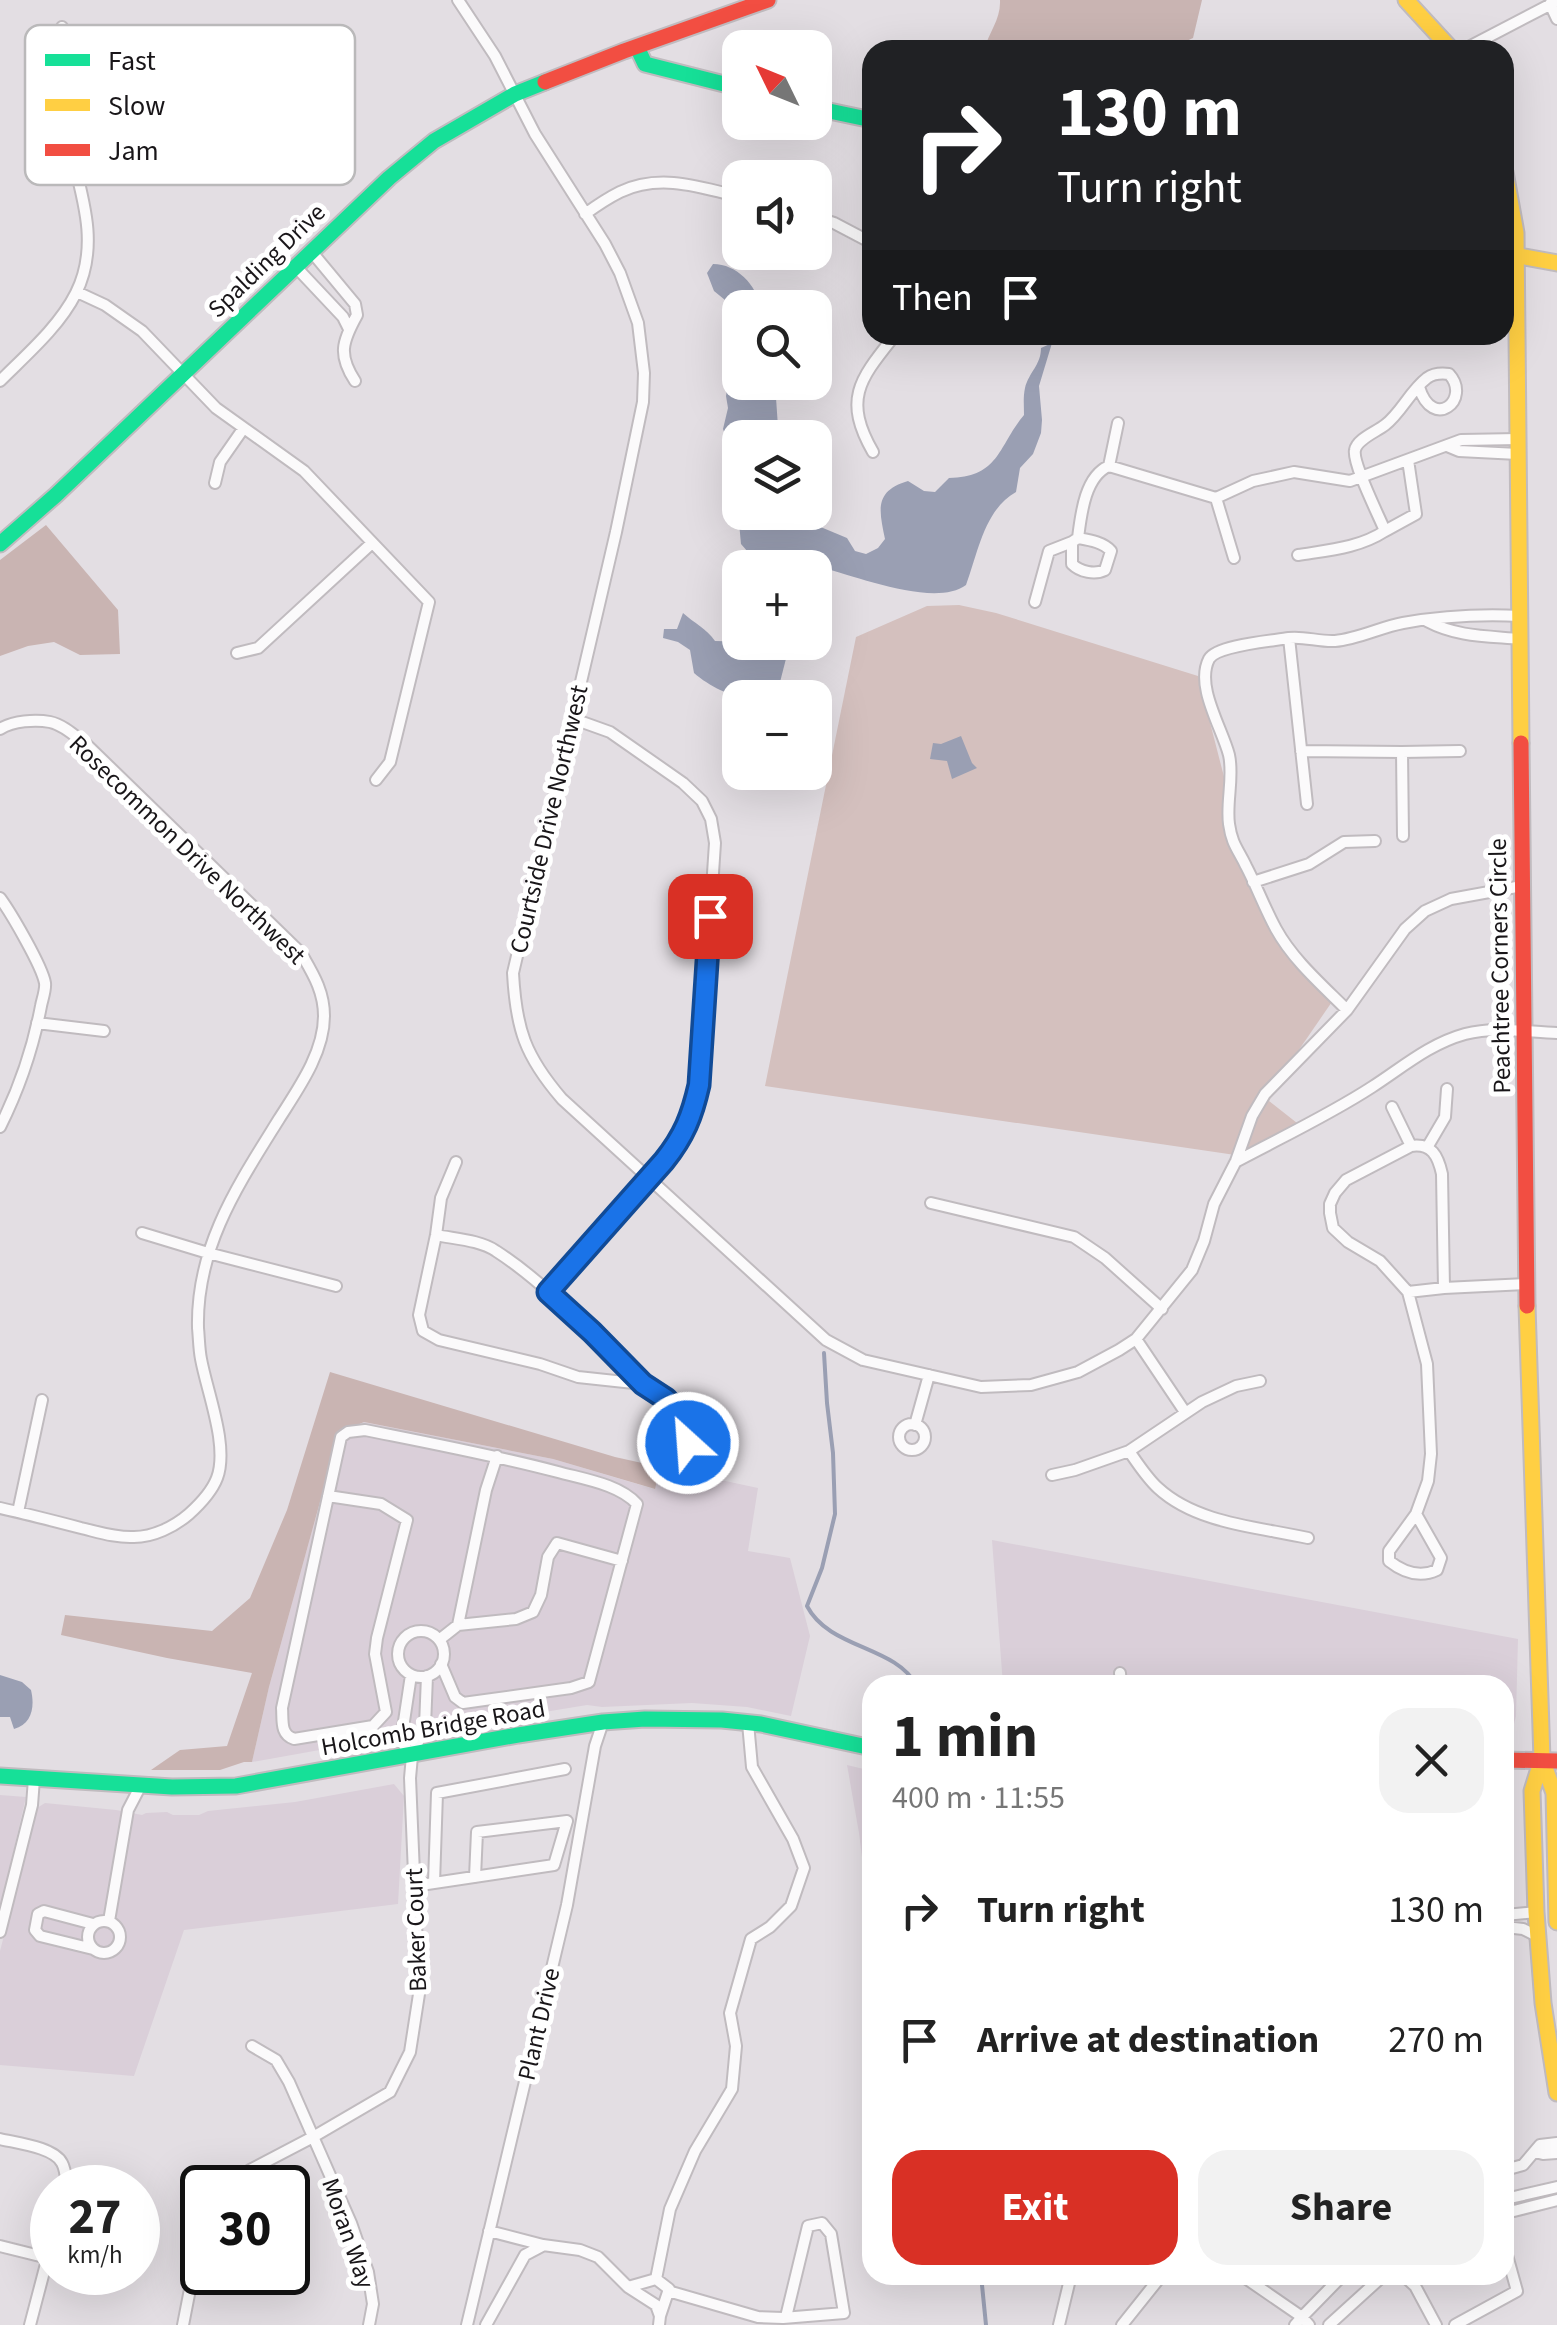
<!DOCTYPE html>
<meta charset="utf-8">
<style>
body{margin:0;font-family:"Source Sans 3",sans-serif;background:#f2f2f2;color:#222;height:100vh;display:flex;flex-direction:column;font-size:38px;white-space:nowrap}
*{box-sizing:border-box;margin:0}
p{font-size:32px;color:#767676}
.icon{flex:none;width:55px;height:55px;fill:none;stroke:currentColor;stroke-width:2;stroke-linecap:round;stroke-linejoin:round}
.map{position:relative;flex:1;overflow:hidden}
.sheet{position:absolute;left:862px;top:1675px;width:652px;height:610px;display:flex;flex-direction:column;background:#fff;border-radius:30px;box-shadow:0 10px 40px #0002}
.sheet>*{flex:none}
.guide{position:absolute;left:862px;top:40px;width:652px;height:305px;border-radius:30px;box-shadow:0 10px 40px #0002;background:#202124;color:#fff;overflow:hidden}
.needle{width:65px;rotate:313deg}
.fabs{position:absolute;left:722px;top:30px;display:grid;gap:20px}
.fabs a{display:grid;place-items:center;width:110px;height:110px;border-radius:20px;background:#fff;box-shadow:0 10px 40px #0002;font-size:50px}
.speed{position:absolute;left:30px;top:2165px;display:flex;gap:20px;font-size:50px;font-weight:700;text-align:center}
.speed>*{display:grid;place-content:center;width:130px;height:130px;border-radius:50%;background:#fff;box-shadow:0 10px 40px #0002;line-height:1}
.speed small{font-size:25px;font-weight:400}
.speed .limit{border:5px solid #111;border-radius:15px;background:#fff;color:#111}
.pin{position:absolute;display:grid;place-items:center;width:85px;height:85px;color:#fff;margin:-42px;border-radius:20px;box-shadow:0 5px 15px #0006}
.me{position:absolute;width:110px;margin:-55px;rotate:334deg;stroke-linejoin:round;filter:drop-shadow(0 0 8px #0008)}
.turn{display:flex;align-items:center;gap:35px;height:210px;padding:0 30px;font-size:45px}
.turn .icon{width:130px;height:130px;stroke-width:2.5}
.turn b{display:block;font-size:70px;line-height:85px}
.then{display:flex;align-items:center;height:95px;padding:0 30px;background:#0003;gap:20px;font-size:38px}
.round{display:grid;place-items:center;flex:none;width:105px;height:105px;border-radius:30px;background:#f2f2f2}
.head{display:flex;align-items:center;justify-content:space-between;height:170px;padding:0 30px}
h1{font-size:60px;font-weight:700;line-height:75px}
.primary-button{display:flex;gap:20px;margin-top:auto;padding:20px 30px}
.primary-button a{flex:1;height:115px;border-radius:30px;background:#d93025;color:#fff;font-size:40px;font-weight:700;line-height:115px;text-align:center}
.primary-button a+a{background:#f2f2f2;color:#222}
ul{padding:0;list-style:none}
li{display:flex;align-items:center;gap:30px;height:130px;padding:0 30px}
li div{flex:1}
li b{display:block;font-size:38px}
li em{font-style:normal}
.map>svg:first-child{display:block}
</style>
<div class="map">
<svg width="1557" height="2325" viewBox="0 0 1557 2325">
<rect width="100%" height="100%" fill="#e3dee3"/>
<path fill="#dacfd9" d="M 364,1422 L 553,1459 L 654,1489 L 660,1467 L 758,1488 L 748,1551 L 790,1558 L 810,1636 L 791,1716 L 747,1707 L 692,1703 L 602,1707 L 587,1705 L 454,1727 L 436,1721 L 393,1728 L 381,1739 L 252,1762 L 269,1687 L 339,1433 Z
M 992,1540 L 1518,1639 L 1516,1716 L 1514,1724 L 1506,1731 L 1507,1735 L 1505,1735 L 1505,1685 L 1003,1685 Z
M 847,1765 L 872,1771 L 872,1938 L 859,1833 Z
M 394,1784 L 404,1796 L 398,1904 L 184,1930 L 134,2076 L 0,2065 L 0,1951 L 37,1808 L 45,1803 L 116,1810 L 142,1815 L 146,1813 L 167,1812 L 173,1815 L 199,1815 L 208,1811 L 295,1802 Z
M 0,1795 L 26,1797 L 0,1909 Z"/>
<path fill="#d4c0be" d="M 959,605 L 996,613 L 1198,676 L 1230,800 L 1236,842 L 1272,923 L 1338,993 L 1283,1073 L 1269,1101 L 1297,1123 L 1251,1151 L 1245,1151 L 1242,1156 L 765,1086 L 856,637 L 927,606 Z"/>
<path fill="#c9b4b2" d="M 1000,0 L 1202,0 L 1193,38 L 1167,50 L 984,50 C 989,32 1001,19 1000,0 Z
M 46,525 L 118,610 L 120,654 L 80,655 L 54,642 L 28,646 L 0,656 L 0,560 Z
M 330,1372 L 615,1457 L 660,1467 L 655,1489 L 553,1459 L 364,1422 L 339,1433 L 269,1687 L 252,1762 L 244,1762 L 220,1770 L 151,1770 L 180,1750 L 227,1746 L 252,1673 L 167,1658 L 61,1635 L 65,1615 L 212,1631 L 250,1598 L 287,1510 Z"/>
<path fill="#9a9fb3" d="M 713,264 C 737,264 756,285 761,307 L 740,308 L 740,382 L 775,383 L 778,427 L 785,437 L 740,438 L 740,472 L 723,429 L 728,408 L 726,396 L 730,371 L 730,314 L 725,300 L 714,291 L 707,273 Z
M 1052,343 L 1039,386 L 1042,420 L 1041,433 L 1033,454 L 1020,468 L 1016,492 C 984,510 978,553 966,585 C 935,608 856,576 823,568 C 806,564 779,568 761,567 L 741,544 L 737,501 L 740,491 L 740,512 L 797,513 L 799,518 L 847,538 L 855,551 L 866,554 L 878,548 L 885,539 C 879,510 874,491 908,481 L 924,491 L 935,492 L 949,478 C 1000,477 998,446 1024,415 C 1024,406 1023,397 1025,388 C 1029,372 1041,365 1041,348 Z
M 683,613 C 694,623 707,629 715,641 L 790,643 L 778,690 C 751,707 716,692 694,673 L 690,650 L 678,642 L 663,638 L 664,629 L 677,629 Z
M 961,736 L 972,763 L 977,768 L 952,779 L 947,761 L 930,759 L 933,743 L 941,744 Z
M 0,1675 L 22,1682 L 31,1690 C 35,1707 32,1724 14,1729 L 10,1717 L 0,1717 Z"/>
<g fill="none" stroke-linecap="round" stroke-linejoin="round">
<path stroke="#9a9fb3" stroke-width="4" d="M 824,1353 L 827,1403 L 833,1453 L 835,1514 L 822,1568 L 807,1606 C 829,1649 896,1646 916,1685
M 981,2275 L 986,2325"/>
<g stroke="#c0bbbf" stroke-width="14">
<path id="street" d="M 458,0 L 495,56 L 535,134 L 605,244 L 620,273 L 638,323 L 644,373 L 643,402 L 616,532 L 513,973 C 516,1029 525,1056 562,1099 L 826,1340 L 863,1360 L 981,1387 L 1031,1385 L 1078,1372 L 1119,1350 L 1136,1339 L 1192,1270 L 1204,1241 L 1214,1204 L 1236,1161 L 1252,1116 L 1265,1094 L 1347,1010 L 1405,929 L 1425,911 L 1451,899 L 1522,886
M 1550,4 L 1557,19
M 1463,50 L 1557,1
M 72,148 L 121,147 L 173,153 L 222,147 L 294,96
M 585,214 C 596,206 608,198 620,192 C 660,173 700,187 740,197
M 815,217 L 834,223 L 872,243
M 311,251 L 355,304 L 357,315 C 342,342 338,355 355,381
M 295,266 L 343,317 L 349,329
M 77,292 L 105,305 L 142,331 L 216,408 L 304,471 L 429,602 L 390,762 L 376,780
M 0,381 C 26,355 59,327 76,293 C 107,231 68,167 62,104 C 59,79 62,52 62,27
M 1447,446 L 1459,451 L 1518,454
M 873,452 C 842,398 861,378 895,335
M 1109,466 L 1118,423
M 215,483 L 220,462 L 243,429
M 1216,498 L 1234,558
M 1385,531 L 1416,514 L 1408,460
M 1072,542 L 1072,564 C 1080,572 1095,575 1105,570 L 1111,551 C 1103,542 1089,540 1078,538
M 1298,555 C 1329,550 1359,548 1385,531 C 1379,516 1352,463 1355,450 C 1357,439 1376,432 1385,425 C 1401,413 1410,391 1427,378 C 1434,373 1441,373 1449,374 C 1472,399 1433,432 1419,387
M 1035,602 L 1049,551 L 1072,542 L 1078,538 C 1081,514 1085,476 1109,466 L 1216,498 L 1253,481 L 1294,472 L 1350,481 L 1461,440 L 1518,439
M 1427,621 C 1457,637 1487,636 1520,639
M 1289,638 L 1307,804
M 237,653 L 258,648 L 372,543
M 0,729 C 13,721 35,719 50,722 C 64,725 76,737 87,745 L 301,953 C 313,974 324,991 324,1016 C 324,1053 298,1089 279,1119 C 238,1185 196,1247 198,1328 C 199,1338 199,1349 201,1359 C 207,1392 229,1446 217,1478 C 212,1491 199,1505 189,1514 C 174,1527 153,1537 134,1537 C 116,1538 98,1532 81,1528 C 54,1521 27,1514 0,1508
M 1301,751 L 1402,752 L 1403,836
M 1402,752 L 1460,751
M 1253,882 L 1309,864 L 1344,842 L 1375,841
M 0,898 C 11,913 42,966 45,983 C 46,990 42,1000 41,1006 C 33,1048 19,1089 0,1127
M 1347,1010 C 1322,985 1293,960 1276,929 C 1265,909 1257,887 1246,866 C 1238,849 1232,845 1229,824 C 1226,802 1234,777 1229,755 C 1222,728 1195,686 1209,659 C 1217,645 1272,641 1289,638 C 1304,636 1319,642 1335,641 C 1358,639 1381,627 1403,623 C 1443,616 1480,614 1520,616
M 37,1023 L 104,1031
M 1392,1107 L 1411,1146
M 1428,1146 L 1445,1117 L 1447,1089
M 1237,1161 C 1282,1137 1329,1115 1372,1087 C 1403,1067 1429,1044 1465,1034 C 1495,1026 1527,1032 1557,1033
M 456,1162 L 441,1198 L 436,1235 L 419,1315 L 423,1331 L 439,1340 L 540,1364 L 578,1377 L 643,1384
M 931,1203 L 1074,1237 L 1105,1258 L 1162,1309
M 142,1233 L 208,1253 L 336,1286
M 436,1235 C 455,1239 480,1240 496,1251 C 550,1286 592,1335 638,1379 C 651,1392 668,1398 679,1414 C 685,1423 686,1432 688,1443
M 548,1291 L 680,1141 L 693,1112 L 699,1085 L 715,843 L 711,819 L 702,801 L 683,783 L 610,732 L 571,718
M 1408,1292 L 1444,1288 L 1526,1284
M 1136,1339 L 1185,1412
M899 1437a13 13 0 1 1 26 0a13 13 0 1 1-26 0Z
M 915,1425 L 929,1375
M 1129,1451 C 1138,1464 1147,1478 1158,1488 C 1197,1524 1259,1527 1308,1538
M 1052,1475 L 1075,1470 L 1129,1451 L 1202,1402 L 1236,1386 L 1260,1381
M 328,1496 L 381,1504 L 407,1520 L 377,1638 L 375,1654 L 386,1712 L 373,1726 L 294,1739 C 280,1734 283,1721 282,1708 L 341,1437 L 348,1432 L 365,1430 C 430,1443 494,1455 558,1472 C 583,1479 619,1484 637,1504 L 589,1682 L 571,1688 L 463,1703 L 455,1697 L 441,1664
M 18,1512 L 42,1400
M 1416,1514 L 1441,1558 L 1437,1570 C 1420,1578 1403,1572 1389,1561 L 1389,1551 L 1416,1514 L 1428,1481 L 1431,1454 L 1427,1364 L 1408,1292 L 1380,1261 L 1348,1242 L 1333,1228 L 1330,1213 L 1330,1204 L 1335,1193 L 1346,1180 L 1411,1146 C 1432,1143 1438,1156 1442,1174 L 1444,1288
M 458,1625 L 516,1619 L 533,1612 L 541,1595 L 548,1557 L 557,1543 L 622,1561
M398 1654a23 23 0 1 1 46 0a23 23 0 1 1-46 0Z
M 439,1640 L 458,1625 L 486,1490 L 497,1456
M 1120,1673 L 1121,1685
M 411,1755 L 401,1741 L 411,1675
M 434,1883 L 437,1793 L 565,1769
M 414,1886 L 554,1865 L 567,1821 L 477,1832 L 475,1877
M 1505,1915 L 1536,1912
M88 1937a16 16 0 1 1 32 0a16 16 0 1 1-32 0Z
M 109,1921 L 128,1810 L 141,1785
M 1505,1927 L 1523,1929 L 1537,1936
M 0,1932 L 32,1805 L 34,1779
M 93,1949 L 40,1936 L 35,1930 L 38,1914 L 44,1911 L 93,1924
M 252,2046 L 276,2060 L 289,2082 L 351,2223 L 368,2272 L 373,2304 L 369,2325
M 0,2139 C 16,2143 54,2147 62,2163 C 66,2170 66,2180 67,2188
M 1535,2152 L 1543,2154 L 1557,2153
M 1505,2170 L 1523,2165 L 1540,2145 L 1557,2143
M 230,2188 L 250,2170 L 313,2137 L 390,2092 L 410,2052 L 419,1994 L 410,1778 L 412,1756 L 425,1726 L 427,1676
M 1505,2201 L 1510,2198 L 1557,2187
M 1505,2209 L 1514,2211 L 1557,2200
M 489,2231 L 543,2245 L 580,2250 L 598,2257 L 628,2287 L 656,2305 L 660,2316 L 659,2325
M 0,2246 L 48,2258
M 1241,2275 L 1302,2317 L 1343,2275
M 1403,2275 L 1415,2286 L 1436,2325
M 656,2279 L 670,2209 L 695,2151 L 732,2089 L 736,2046 L 730,2013 L 751,1939 L 770,1927 L 791,1906 L 804,1868 L 793,1839 L 752,1767 L 748,1723
M 628,2287 L 656,2279 L 669,2289 L 660,2316
M 668,2291 L 758,2317 L 783,2318 L 844,2313 L 831,2234 L 822,2223 L 808,2226 L 786,2317
M 30,2325 L 52,2241
M 183,2325 L 202,2228
M 467,2325 L 567,1905 L 595,1746 L 603,1722
M 486,2325 L 525,2255 L 542,2246
M 1059,2325 L 1071,2275
M 1122,2325 L 1162,2275
M 1295,2325 L 1302,2317 L 1309,2325
M 1329,2325 L 1384,2275
M 1455,2325 L 1517,2291 L 1505,2248"/>
</g>
<g stroke="#c0bbbf" stroke-width="19">
<path id="fast" d="M 637,47 L 645,64 L 740,88
M 815,108 L 872,120
M 0,544 L 56,495 L 389,178 L 434,141 L 515,94 L 545,82
M 0,1776 L 172,1787 L 236,1786 L 518,1735 L 603,1722 L 645,1719 L 722,1720 L 761,1724 L 872,1748"/>
</g>
<g stroke="#c0bbbf" stroke-width="19">
<path id="slow" d="M 1406,0 L 1452,50
M 1505,172 L 1516,233 L 1521,743
M 1509,254 L 1557,263
M 1527,1306 L 1542,1759 L 1532,1791 L 1536,1912 L 1543,2003 L 1557,2093
M 1542,1759 L 1554,1793 L 1557,1922"/>
</g>
<g stroke="#c0bbbf" stroke-width="19">
<path id="jam" d="M 545,82 L 624,51 L 768,0
M 1521,743 L 1527,1306
M 1505,1760 L 1557,1761"/>
</g>
<use href="#street" stroke="#fbfafb" stroke-width="10"/>
<use href="#fast" stroke="#16e098" stroke-width="15"/>
<use href="#slow" stroke="#ffcf43" stroke-width="15"/>
<use href="#jam" stroke="#f24e42" stroke-width="15"/>
</g>
<g fill="none" stroke-linecap="round" stroke-linejoin="round">
<g stroke="#114b97" stroke-width="25">
<path id="route" d="M 688,1443 L 685,1426 L 678,1412 L 666,1399 L 643,1384 L 592,1332 L 548,1292 L 664,1161 C 684,1136 692,1116 699,1085 L 710,916"/>
</g>
<use href="#route" stroke="#1a73e8" stroke-width="18"/>
</g>
<g text-anchor="middle" stroke-width="10" stroke-linejoin="round" paint-order="stroke">
<g font-size="25" fill="#191619" stroke="#fff">
<text transform="translate(266 260) rotate(-44)" y="9">Spalding Drive</text>
<text transform="translate(548 819) rotate(-77)" y="9">Courtside Drive Northwest</text>
<text transform="translate(188 849) rotate(44)" y="9">Rosecommon Drive Northwest</text>
<text transform="translate(1499 966) rotate(-91)" y="9">Peachtree Corners Circle</text>
<text transform="translate(433 1727) rotate(-10)" y="9">Holcomb Bridge Road</text>
<text transform="translate(415 1930) rotate(-92)" y="9">Baker Court</text>
<text transform="translate(538 2024) rotate(-77)" y="9">Plant Drive</text>
<text transform="translate(349 2233) rotate(71)" y="9">Moran Way</text>
</g>
</g>
<rect x="25" y="25" width="330" height="160" rx="15" fill="#fff" stroke="#bab9ba" stroke-width="2.5"/>
<rect x="45" y="54" width="45" height="12" fill="#16e098"/>
<rect x="45" y="99" width="45" height="12" fill="#ffcf43"/>
<rect x="45" y="144" width="45" height="12" fill="#f24e42"/>
<g font-size="28" fill="#191619">
<text x="108" y="70">Fast</text>
<text x="108" y="115">Slow</text>
<text x="108" y="160">Jam</text>
</g>
</svg>
<div class="fabs">
<a><svg class="needle" viewBox="-14 -14 28 28"><path d="M0-13l5 13h-10z" fill="#e53935"/><path d="M0 13l5-13h-10z" fill="#767676"/></svg></a>
<a><svg class="icon" aria-label="sound" viewBox="0 0 24 24"><path d="M4 9h4l5-4v14l-5-4H4zM17 9q2 3 0 6"/></svg></a>
<a><svg class="icon" aria-label="search" viewBox="0 0 24 24"><circle cx="10" cy="10" r="6"/><path d="M15 15l6 6"/></svg></a>
<a><svg class="icon" aria-label="layers" viewBox="0 0 24 24"><path d="M12 4l9 5-9 5-9-5zM3 14l9 5 9-5"/></svg></a>
<a>+</a>
<a>−</a>
</div>
<div class="speed"><div>27<small>km/h</small></div><div class="limit">30</div></div>
<div class="pin" style="left:710px;top:916px;background:#d93025"><svg class="icon" aria-label="arrive" viewBox="0 0 24 24"><path d="M6 21V4h12l-3 4 3 4H6"/></svg></div>
<svg class="me" style="left:688px;top:1443px" viewBox="-20 -20 40 40"><circle r="17" fill="#1a73e8" stroke="#fff" stroke-width="3"/><path d="M0-11L8 9 0 5-8 9z" fill="#fff"/></svg>
<div class="guide">
<div class="turn"><svg class="icon" aria-label="right" viewBox="0 0 24 24"><path d="M7 20v-9h11M14 6l5 5-5 5"/></svg><div><b>130 m</b>Turn right</div></div>
<div class="then">Then<svg class="icon" aria-label="arrive" viewBox="0 0 24 24"><path d="M6 21V4h12l-3 4 3 4H6"/></svg></div>
</div>
<section class="sheet">
<div class="head"><div><h1>1 min</h1><p>400 m · 11:55</p></div><a class="round"><svg class="icon" aria-label="close" viewBox="0 0 24 24"><path d="M6 6l12 12M18 6L6 18"/></svg></a></div>
<ul>
<li><svg class="icon" aria-label="right" viewBox="0 0 24 24"><path d="M7 20v-9h11M14 6l5 5-5 5"/></svg><div><b>Turn right</b></div><em>130 m</em></li>
<li><svg class="icon" aria-label="arrive" viewBox="0 0 24 24"><path d="M6 21V4h12l-3 4 3 4H6"/></svg><div><b>Arrive at destination</b></div><em>270 m</em></li>
</ul>
<div class="primary-button"><a>Exit</a><a>Share</a></div>
</section>
</div>
